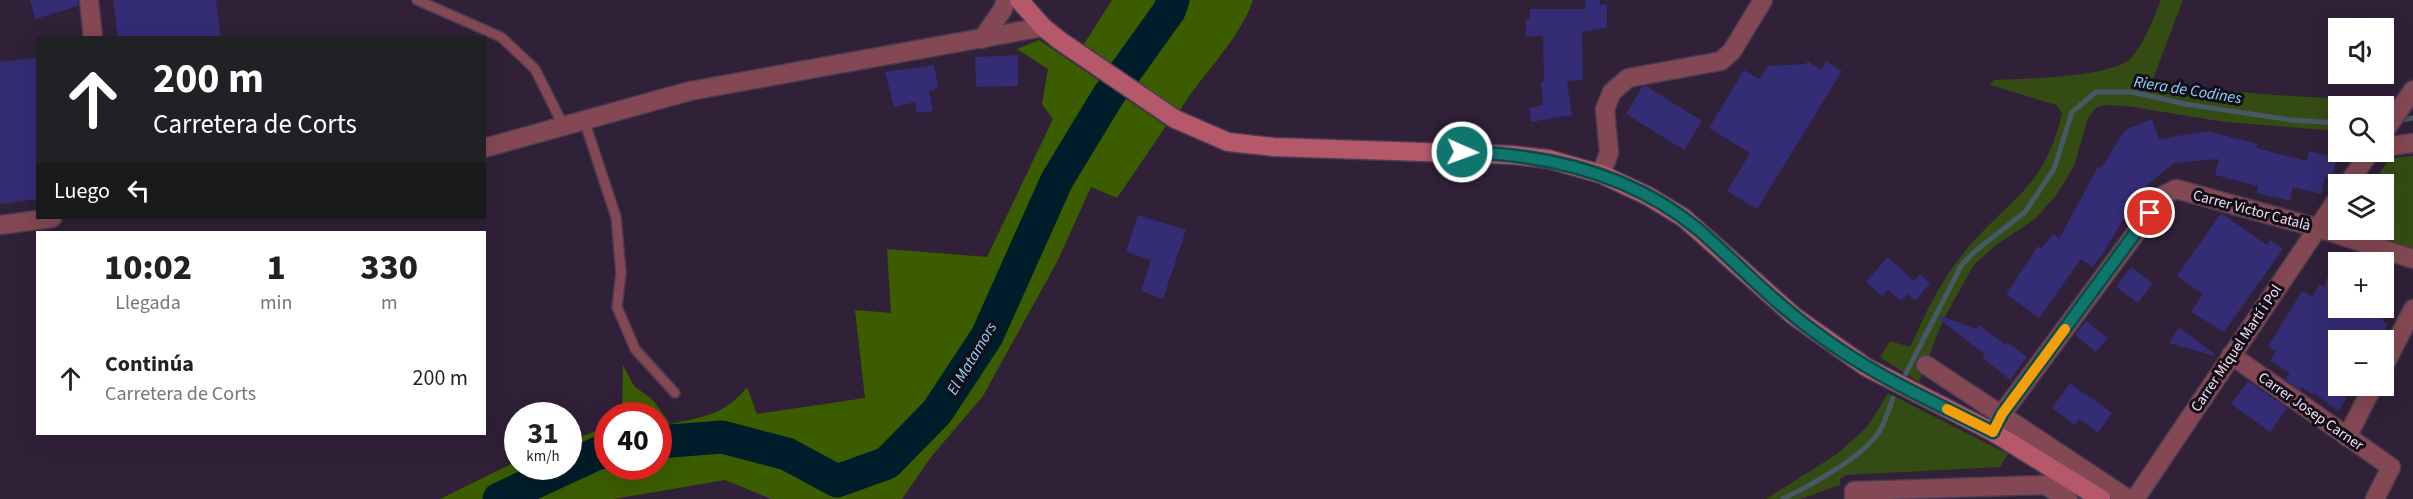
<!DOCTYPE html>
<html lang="es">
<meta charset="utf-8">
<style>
body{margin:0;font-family:"Source Sans 3",sans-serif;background:#f2f2f2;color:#222;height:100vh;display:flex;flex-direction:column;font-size:22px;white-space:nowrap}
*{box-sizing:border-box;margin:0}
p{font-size:20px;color:#767676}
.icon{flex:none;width:33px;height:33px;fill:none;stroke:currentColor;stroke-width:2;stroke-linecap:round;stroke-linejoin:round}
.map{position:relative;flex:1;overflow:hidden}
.drawer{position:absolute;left:36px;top:231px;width:450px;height:204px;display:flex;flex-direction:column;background:#fff;border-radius:0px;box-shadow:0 6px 24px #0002}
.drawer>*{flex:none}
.guide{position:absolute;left:36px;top:36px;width:450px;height:183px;border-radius:0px;box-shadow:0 6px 24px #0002;background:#202124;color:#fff;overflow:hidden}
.fabs{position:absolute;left:2328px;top:18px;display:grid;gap:12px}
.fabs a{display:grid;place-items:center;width:66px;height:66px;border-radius:0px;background:#fff;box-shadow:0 6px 24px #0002;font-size:30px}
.speed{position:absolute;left:504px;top:402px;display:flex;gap:12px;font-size:30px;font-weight:700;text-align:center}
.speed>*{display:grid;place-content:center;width:78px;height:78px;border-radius:50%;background:#fff;box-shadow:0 6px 24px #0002;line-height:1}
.speed small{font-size:15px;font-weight:400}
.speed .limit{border:9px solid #d22;background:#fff;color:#111}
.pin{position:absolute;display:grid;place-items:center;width:51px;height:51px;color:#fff;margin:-26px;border:3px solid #fff;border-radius:50%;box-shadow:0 2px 6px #0007}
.me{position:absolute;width:66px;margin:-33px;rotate:92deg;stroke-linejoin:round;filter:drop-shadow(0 0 4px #0008)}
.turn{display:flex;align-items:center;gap:21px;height:126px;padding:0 18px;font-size:27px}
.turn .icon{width:78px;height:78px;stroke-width:2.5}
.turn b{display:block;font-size:42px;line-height:51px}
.then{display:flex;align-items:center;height:57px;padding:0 18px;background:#0003;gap:12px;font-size:22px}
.eta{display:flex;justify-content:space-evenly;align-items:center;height:102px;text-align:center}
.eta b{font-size:36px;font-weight:800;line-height:42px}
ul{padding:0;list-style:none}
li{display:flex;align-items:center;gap:18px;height:90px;padding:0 18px}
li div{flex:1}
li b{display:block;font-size:22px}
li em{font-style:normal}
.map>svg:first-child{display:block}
</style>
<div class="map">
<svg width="2413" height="499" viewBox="0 0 2413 499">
<rect width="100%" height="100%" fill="#302038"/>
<path fill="#344c13" d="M 2161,0 L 2183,0 L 2153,79 L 2154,84 L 2274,95 L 2388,101 L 2384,108 L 2338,106 L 2338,131 L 2225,122 L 2126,106 L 2105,105 L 2097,107 L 2088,118 L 2074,166 L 2057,194 L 2035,219 L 1996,245 L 1974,265 L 1943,320 L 1919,382 L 1880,357 L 1890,341 L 1910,347 C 1924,317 1938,285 1959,259 C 2003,201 2045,192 2062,113 L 2056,105 L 1990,85 L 1994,80 C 2021,79 2114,77 2131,58 C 2144,43 2154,18 2161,0 Z
M 2413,156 L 2413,248 L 2354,230 L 2384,230 L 2384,184 L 2372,184 L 2390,158 Z
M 1888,393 L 2008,454 L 2000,467 L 1846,475 L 1840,479 L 1840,485 L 1800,499 L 1766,499 L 1837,454 L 1868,426 Z"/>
<path fill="#3b5d00" d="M 1112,0 L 1253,0 C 1238,43 1202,73 1179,112 L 1084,44 Z
M 1039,40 L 1166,126 L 1117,198 L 1091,187 L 1058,260 L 983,396 L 931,457 L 902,499 L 771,499 L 725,480 L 614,499 L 440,499 L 517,461 L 518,466 L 568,466 L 569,441 L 607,427 L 608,466 L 658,466 L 658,416 L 622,415 L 623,365 L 634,386 L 653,400 L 670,424 C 703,417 725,415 747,387 L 757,414 L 865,398 L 855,310 L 891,313 L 887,249 L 987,257 L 1053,119 L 1042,104 L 1048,69 L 1017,49 Z"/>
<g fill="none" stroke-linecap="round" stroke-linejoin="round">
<path stroke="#475866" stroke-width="5" d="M 2397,121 L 2413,118
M 1904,377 L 1961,266 L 1974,252 L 2025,212 L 2054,169 L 2072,112 L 2096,92 L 2132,92 L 2185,104 L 2291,120 L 2338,123
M 1783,499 C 1809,486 1863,457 1879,432 C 1885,422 1889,409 1893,398"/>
<path stroke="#001d2b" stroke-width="33" d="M 658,442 L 722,437 L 787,454 L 837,481 L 887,463 L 937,412 L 987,336 L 1057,180 L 1108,96 L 1169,11 L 1173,0
M 499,499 L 598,453 L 608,452"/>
</g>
<path fill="#342c74" d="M 30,0 L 78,0 L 78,6 L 35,19 Z
M 113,0 L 216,0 L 221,38 L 118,38 Z
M 1585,0 L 1600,0 L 1600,5 L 1607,4 L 1607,28 L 1582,32 L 1583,80 L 1567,81 L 1572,115 L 1531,122 L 1529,108 L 1543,105 L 1541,82 L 1544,81 L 1543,36 L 1526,37 L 1526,19 L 1530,19 L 1530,9 L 1586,9 Z
M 1018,55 L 1018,86 L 976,87 L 975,57 Z
M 38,57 L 38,199 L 0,204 L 0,62 Z
M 1808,61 L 1821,70 L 1826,61 L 1842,71 L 1757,209 L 1727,191 L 1750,153 L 1709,128 L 1744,70 L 1759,79 L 1768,66 L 1806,64 Z
M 934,65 L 938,89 L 929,91 L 933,111 L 916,113 L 916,102 L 894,107 L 885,72 Z
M 1646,86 L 1702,121 L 1684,150 L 1626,114 L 1642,87 Z
M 2152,119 L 2159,139 L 2207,131 L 2258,144 L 2256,148 L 2307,161 L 2309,151 L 2337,157 L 2332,179 L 2325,177 L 2321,194 L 2293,187 L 2290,201 L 2257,193 L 2258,186 L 2215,175 L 2219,159 L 2174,163 L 2141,190 L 2102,255 L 2092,267 L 2081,259 L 2039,318 L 2006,294 L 2038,246 L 2041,249 L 2053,234 L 2059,239 L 2098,167 L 2101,168 L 2125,130 Z
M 2221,213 L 2267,245 L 2270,240 L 2283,249 L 2224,332 L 2191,312 L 2203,294 L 2177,276 Z
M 1138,215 L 1186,230 L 1163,299 L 1141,291 L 1151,260 L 1126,252 Z
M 2336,252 L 2338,252 L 2338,308 L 2390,308 L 2382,320 L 2387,324 L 2380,340 L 2338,340 L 2338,386 L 2346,386 L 2347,396 L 2339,412 L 2314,393 L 2312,394 L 2302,387 L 2300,390 L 2285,379 L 2290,373 L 2270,361 L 2276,351 L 2268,346 L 2302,291 L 2312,297 L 2320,284 L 2324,287 Z
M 1888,257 L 1914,281 L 1920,274 L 1930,283 L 1915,301 L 1907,294 L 1901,301 L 1888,290 L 1882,296 L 1866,282 Z
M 2131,267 L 2153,283 L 2138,303 L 2116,287 Z
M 1941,316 L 1976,329 L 1979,325 L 2006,345 L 2008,342 L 2027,357 L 2010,380 L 1983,358 L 1985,355 L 1939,319 Z
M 2086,321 L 2108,338 L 2096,352 L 2075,335 Z
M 2179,328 L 2215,354 L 2214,356 L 2169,343 Z
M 2248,381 L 2287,408 L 2270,432 L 2231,404 Z
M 2070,383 L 2112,413 L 2098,433 L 2079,419 L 2075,425 L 2052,408 Z"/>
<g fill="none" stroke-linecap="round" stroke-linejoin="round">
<g stroke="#4a3b52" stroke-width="12">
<path id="lane" d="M 417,0 L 501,37 L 535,69 L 563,125
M 584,120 L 616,217 L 621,273 L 617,307 L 635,349 L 675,393"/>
</g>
<g stroke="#4a3b52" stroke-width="21">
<path id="street" d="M 89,0 L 93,38
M 982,39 L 1003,9 L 1006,0
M 2384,132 L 2413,90
M 2384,147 L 2413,143
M 484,148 L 690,91 L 1043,27
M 1601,174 L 1609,153 L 1605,109 L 1612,92 L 1628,78 L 1721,61 L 1732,51 L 1763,0
M 2348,184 L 2370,152
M 0,225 L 52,218
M 2231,355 L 2391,467 L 2375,499
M 1926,365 L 2128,499
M 2384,366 L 2413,309
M 1993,432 L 2002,414 L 2164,195 L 2176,189 L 2318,228 L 2413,259
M 2347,437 L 2373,386
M 1854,499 L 1854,491 L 2045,485 L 2068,499
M 2135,499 L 2338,198"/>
</g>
<g stroke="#4a3b52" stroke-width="21">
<path id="secondary" d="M 1019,0 L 1043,27 L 1059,40 L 1175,119 L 1228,142 L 1274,147 L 1513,155 L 1548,159 L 1601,174 L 1648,196 L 1684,218 L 1794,316 L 1866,367 L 1993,432 L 2101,499"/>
</g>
<use href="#lane" stroke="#834853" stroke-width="9"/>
<use href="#street" stroke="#834853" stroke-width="18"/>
<use href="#secondary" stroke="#b5586a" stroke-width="18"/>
</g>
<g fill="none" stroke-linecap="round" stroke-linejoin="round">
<g stroke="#0a4d48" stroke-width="15">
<path id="route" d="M 1462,152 C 1548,154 1632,174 1699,230 C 1738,264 1773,302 1815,332 C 1870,374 1932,401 1993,432 L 2002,414 L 2150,213"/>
</g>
<use href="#route" stroke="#0f766e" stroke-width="10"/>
<path stroke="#f59e0b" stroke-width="10" d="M 1947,409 L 1993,432 L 2002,414 L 2065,329"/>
</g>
<g text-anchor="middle" stroke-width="6" stroke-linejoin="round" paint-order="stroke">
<g font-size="15" fill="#ece1f1" stroke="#140d18">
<text transform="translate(2252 210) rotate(15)" y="5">Carrer Victor Català</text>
<text transform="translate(2236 348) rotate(-56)" y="5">Carrer Miquel Martí i Pol</text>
<text transform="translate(2311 411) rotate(35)" y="5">Carrer Josep Carner</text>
</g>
<g font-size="16" font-style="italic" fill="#8ed6fb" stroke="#140d18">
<text transform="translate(2188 89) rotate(9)" y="6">Riera de Codines</text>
<text transform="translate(971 358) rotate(-59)" y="6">El Matamors</text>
</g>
</g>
</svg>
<div class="fabs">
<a><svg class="icon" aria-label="sound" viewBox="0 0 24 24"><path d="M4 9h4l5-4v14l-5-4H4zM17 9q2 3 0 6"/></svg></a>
<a><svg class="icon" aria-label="search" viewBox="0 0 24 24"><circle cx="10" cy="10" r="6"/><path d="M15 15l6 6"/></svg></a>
<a><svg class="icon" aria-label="layers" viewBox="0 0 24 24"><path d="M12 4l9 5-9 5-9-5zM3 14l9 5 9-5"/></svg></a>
<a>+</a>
<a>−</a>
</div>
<div class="speed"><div>31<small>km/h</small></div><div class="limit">40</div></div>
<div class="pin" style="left:2150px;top:213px;background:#d93025"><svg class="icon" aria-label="arrive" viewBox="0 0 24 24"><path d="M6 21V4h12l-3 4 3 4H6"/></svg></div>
<svg class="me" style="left:1462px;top:152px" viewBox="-20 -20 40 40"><circle r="17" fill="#0f766e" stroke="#fff" stroke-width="3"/><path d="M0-11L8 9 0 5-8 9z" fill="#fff"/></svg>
<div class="guide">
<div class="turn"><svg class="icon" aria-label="ahead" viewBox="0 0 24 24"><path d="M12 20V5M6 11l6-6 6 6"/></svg><div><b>200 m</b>Carretera de Corts</div></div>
<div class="then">Luego<svg class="icon" aria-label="left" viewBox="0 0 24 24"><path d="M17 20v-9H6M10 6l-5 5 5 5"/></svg></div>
</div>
<section class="drawer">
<div class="eta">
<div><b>10:02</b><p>Llegada</p></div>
<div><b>1</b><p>min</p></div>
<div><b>330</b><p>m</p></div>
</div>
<ul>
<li><svg class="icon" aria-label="ahead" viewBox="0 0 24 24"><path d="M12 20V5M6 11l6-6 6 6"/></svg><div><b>Continúa</b><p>Carretera de Corts</p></div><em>200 m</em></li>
</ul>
</section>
</div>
